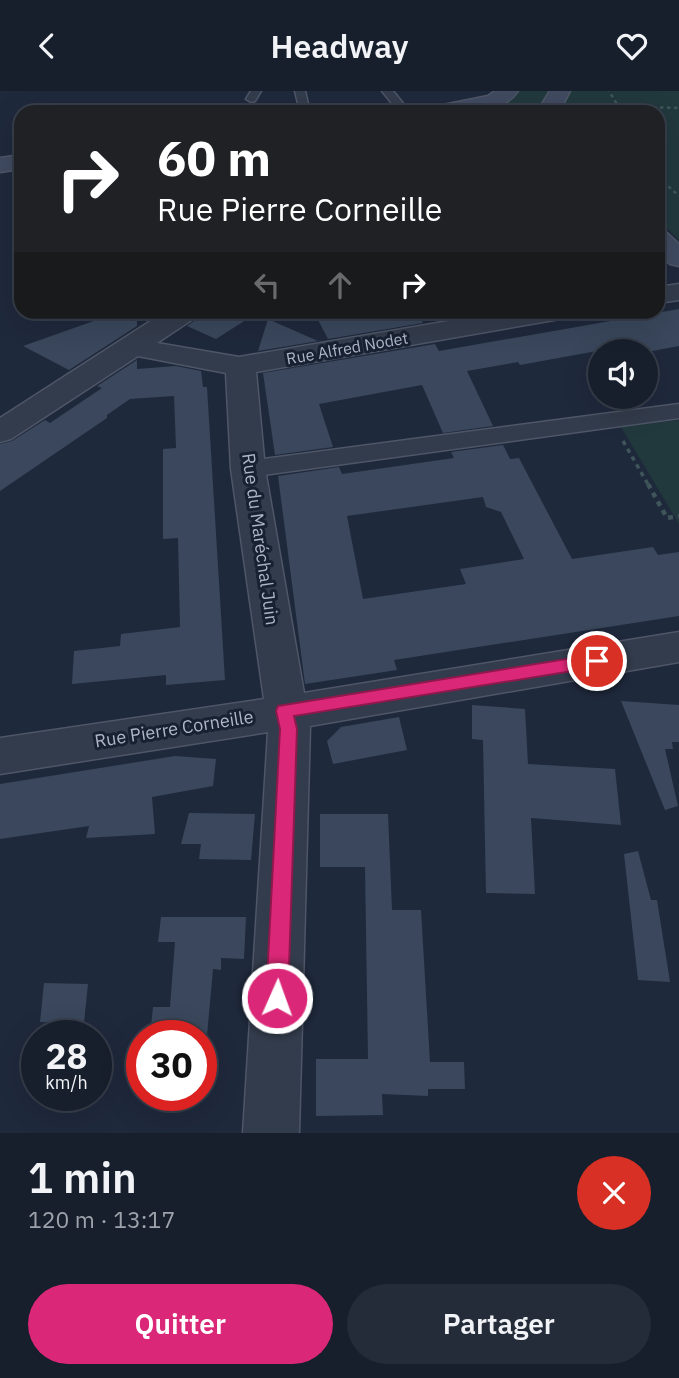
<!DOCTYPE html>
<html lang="fr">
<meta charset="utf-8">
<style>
body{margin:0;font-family:"IBM Plex Sans",sans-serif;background:#242c39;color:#f1f3f6;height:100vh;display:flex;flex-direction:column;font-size:26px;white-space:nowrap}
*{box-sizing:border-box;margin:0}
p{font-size:23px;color:#9ea2aa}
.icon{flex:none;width:38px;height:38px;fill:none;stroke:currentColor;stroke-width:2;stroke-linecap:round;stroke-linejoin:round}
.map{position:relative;height:1042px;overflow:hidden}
.side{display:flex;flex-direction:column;background:#171f2d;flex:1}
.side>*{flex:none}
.guide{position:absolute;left:14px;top:14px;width:651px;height:214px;border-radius:21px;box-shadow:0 7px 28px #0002,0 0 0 2px #363d49;background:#202124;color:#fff;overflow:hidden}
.buttons{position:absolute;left:588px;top:248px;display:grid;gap:14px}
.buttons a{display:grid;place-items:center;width:70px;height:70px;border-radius:50%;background:#171f2d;box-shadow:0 7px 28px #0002,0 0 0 2px #363d49;font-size:35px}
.speed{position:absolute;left:21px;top:929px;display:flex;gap:14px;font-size:35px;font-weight:700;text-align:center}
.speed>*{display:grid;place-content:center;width:91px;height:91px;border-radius:50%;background:#171f2d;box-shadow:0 7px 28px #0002,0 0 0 2px #363d49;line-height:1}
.speed small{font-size:18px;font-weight:400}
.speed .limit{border:10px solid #d22;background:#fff;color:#111}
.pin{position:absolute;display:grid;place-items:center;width:60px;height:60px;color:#fff;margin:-30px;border:4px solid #fff;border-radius:50%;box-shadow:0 2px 7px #0007}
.me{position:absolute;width:77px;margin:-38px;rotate:2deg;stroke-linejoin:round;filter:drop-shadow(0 0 5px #0008)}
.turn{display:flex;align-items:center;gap:24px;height:147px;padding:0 28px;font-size:32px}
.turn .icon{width:91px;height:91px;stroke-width:2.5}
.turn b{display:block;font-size:49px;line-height:60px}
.lanes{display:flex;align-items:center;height:66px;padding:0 28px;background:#0003;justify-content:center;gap:35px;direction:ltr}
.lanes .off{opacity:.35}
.round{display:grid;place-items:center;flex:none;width:74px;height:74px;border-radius:37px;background:#242c39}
.summary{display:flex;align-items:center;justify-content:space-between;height:119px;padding:0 28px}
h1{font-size:42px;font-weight:600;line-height:52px}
.action{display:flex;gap:14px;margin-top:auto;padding:14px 28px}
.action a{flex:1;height:80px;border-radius:42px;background:#db2777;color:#fff;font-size:28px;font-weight:600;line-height:80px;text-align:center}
.action a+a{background:#242c39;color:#f1f3f6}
header{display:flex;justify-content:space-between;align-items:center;height:91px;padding:0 28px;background:#171f2d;font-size:32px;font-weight:600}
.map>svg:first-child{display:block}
</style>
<header><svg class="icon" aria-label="back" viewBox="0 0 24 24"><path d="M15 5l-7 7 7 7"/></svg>Headway<svg class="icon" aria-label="heart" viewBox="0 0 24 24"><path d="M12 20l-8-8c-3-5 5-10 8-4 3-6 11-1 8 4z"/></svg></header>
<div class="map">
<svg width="679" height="1042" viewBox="0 0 679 1042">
<rect width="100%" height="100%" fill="#1f293c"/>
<path fill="#21383d" d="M 518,0 L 552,0 C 541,21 530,22 508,20 L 502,14 Z
M 567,0 L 679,0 L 679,149 L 658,129 L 658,21 L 563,21 Z
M 679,329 L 679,433 L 621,336 Z"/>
<path fill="#3a475c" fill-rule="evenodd" d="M 679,218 L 679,255 L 647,261 L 610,261 L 608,258 L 520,274 L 518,271 L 467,280 L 493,335 L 443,342 L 422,294 L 319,313 L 333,356 L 275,364 L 263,282 L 435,253 L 439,260 Z
M 122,220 L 137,220 L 137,235 L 69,279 L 23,255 Z
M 202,220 L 260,220 L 216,248 L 187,235 L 197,228 Z
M 345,220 L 416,220 L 423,232 L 328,248 L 316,225 Z
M 268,228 L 318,250 L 258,260 Z
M 137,269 L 137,278 L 176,275 L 201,280 L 203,296 L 207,296 L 225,589 L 166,594 L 166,584 L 72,593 L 74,560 L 120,555 L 121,543 L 180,536 L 178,447 L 163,448 L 163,358 L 176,357 L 174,305 L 130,308 L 107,324 L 107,327 L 0,400 L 0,353 L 12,350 L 45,329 L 50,332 L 102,297 L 97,295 Z
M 503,354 L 510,368 L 519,367 L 572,468 L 653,456 L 658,464 L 679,461 L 679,525 L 394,569 L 397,579 L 305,593 L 278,385 L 339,376 L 342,383 L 454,367 L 451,361 ZM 483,406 L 486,416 L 501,421 L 524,468 L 460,478 L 466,493 L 363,508 L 347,425 Z
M 621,610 L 679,614 L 679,651 L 672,651 L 673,658 L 665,658 L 678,715 L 665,719 Z
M 472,614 L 525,618 L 528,673 L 615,678 L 621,734 L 531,727 L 535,803 L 486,802 L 483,649 L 472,648 Z
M 399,626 L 407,659 L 333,673 L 327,650 L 341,636 Z
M 175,665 L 216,668 L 213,695 L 152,706 L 155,743 L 86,747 L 89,735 L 0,748 L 0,693 Z
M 189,722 L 255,723 L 251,769 L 199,768 L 201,753 L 181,753 Z
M 320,723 L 388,723 L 392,819 L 421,819 L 430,971 L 464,971 L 465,998 L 428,998 L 428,1005 L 382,1003 L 383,1024 L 316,1025 L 316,968 L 368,968 L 365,776 L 320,776 Z
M 638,760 L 651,809 L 657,809 L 670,891 L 638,889 L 624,763 Z
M 161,826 L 246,826 L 244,868 L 221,867 L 221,879 L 213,878 L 207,945 L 150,945 L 153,916 L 170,916 L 175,851 L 158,851 Z
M 44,892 L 88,893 L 84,932 L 40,931 Z"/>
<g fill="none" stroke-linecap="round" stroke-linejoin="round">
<g stroke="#4e5667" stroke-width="3">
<path id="service" d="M 251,0 L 261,0 L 255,10 L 251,11 L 246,8 Z
M 295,0 L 305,0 L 310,21 L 300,21 Z
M 382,0 L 393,0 L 410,21 L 399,21 Z"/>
</g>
<g stroke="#4e5667" stroke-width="3">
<path id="pedestrian" d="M 679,313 L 679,327 L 248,386 L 239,384 L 236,378 L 239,372 L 248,370 Z"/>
</g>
<g stroke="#4e5667" stroke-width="3">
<path id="minor" d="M 679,193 L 679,209 L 658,212 L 658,196 Z
M 166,220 L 200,220 L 196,226 L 157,252 L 239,266 L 507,220 L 574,220 L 570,226 L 560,228 L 256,281 L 265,378 L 304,602 L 679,541 L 679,571 L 310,635 L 299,1042 L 243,1042 L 268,641 L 0,683 L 0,647 L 264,608 L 231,378 L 226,282 L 138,265 L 11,348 L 0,351 L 0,327 Z"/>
</g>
<g stroke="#4e5667" stroke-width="3">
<path id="secondary" d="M 495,0 L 518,0 C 500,26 459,21 430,21 L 433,16 L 488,5 Z
M 550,0 L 570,0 L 559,21 L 537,21 Z
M 21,64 L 21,78 L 0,81 L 0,67 Z
M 658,139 L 667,142 L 679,153 L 679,175 L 670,173 L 658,161 Z"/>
</g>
<path stroke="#3f555a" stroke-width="2.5" stroke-dasharray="3.5 3.5" stroke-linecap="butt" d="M 579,15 L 618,15 L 609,0
M 618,15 L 679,17
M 658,86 L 679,105"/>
<path stroke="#3f555a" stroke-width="3.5" stroke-dasharray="4.5 4.5" stroke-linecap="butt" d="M 623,350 L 649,395"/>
<path stroke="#3f555a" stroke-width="4.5" stroke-dasharray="5 5" stroke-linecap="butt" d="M 648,393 L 667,427 L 679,425"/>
<use href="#service" fill="#333c4c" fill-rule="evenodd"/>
<use href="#pedestrian" fill="#333c4c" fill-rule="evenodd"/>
<use href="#minor" fill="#333c4c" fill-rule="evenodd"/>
<use href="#secondary" fill="#404a60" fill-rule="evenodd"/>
</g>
<path fill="#db2777" stroke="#8e194d" stroke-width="2" d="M 597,563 L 602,565 L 605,570 L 602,574 L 597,576 L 294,625 L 297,638 L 288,907 L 285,915 L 277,918 L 269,915 L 266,907 L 280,638 L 276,620 L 278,615 Z"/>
<g text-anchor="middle" stroke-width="6" stroke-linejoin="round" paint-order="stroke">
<g font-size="16" fill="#aeb6c8" stroke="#182131">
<text transform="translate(347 257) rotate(-10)" y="6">Rue Alfred Nodet</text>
</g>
<g font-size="18" fill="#aeb6c8" stroke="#182131">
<text transform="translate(260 448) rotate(82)" y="6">Rue du Maréchal Juin</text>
<text transform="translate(174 638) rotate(-9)" y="6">Rue Pierre Corneille</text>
</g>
</g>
</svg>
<div class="buttons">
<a><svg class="icon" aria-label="sound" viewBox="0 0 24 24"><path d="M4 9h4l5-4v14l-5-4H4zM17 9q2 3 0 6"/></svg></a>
</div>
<div class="speed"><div>28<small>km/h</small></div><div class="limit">30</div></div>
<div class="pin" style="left:597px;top:570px;background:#d93025"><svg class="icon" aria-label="arrive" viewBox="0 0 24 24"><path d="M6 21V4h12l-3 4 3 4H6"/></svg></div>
<svg class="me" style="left:277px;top:907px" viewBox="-20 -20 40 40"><circle r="17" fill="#db2777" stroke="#fff" stroke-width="3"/><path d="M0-11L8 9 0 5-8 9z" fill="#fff"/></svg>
<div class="guide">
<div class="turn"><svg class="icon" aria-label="right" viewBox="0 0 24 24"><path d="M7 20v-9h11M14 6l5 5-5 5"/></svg><div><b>60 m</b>Rue Pierre Corneille</div></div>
<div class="lanes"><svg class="icon off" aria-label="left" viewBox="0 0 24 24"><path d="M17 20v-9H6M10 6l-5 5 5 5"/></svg><svg class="icon off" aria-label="ahead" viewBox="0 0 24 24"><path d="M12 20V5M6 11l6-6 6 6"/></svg><svg class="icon" aria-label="right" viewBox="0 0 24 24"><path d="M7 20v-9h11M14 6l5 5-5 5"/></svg></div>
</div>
</div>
<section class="side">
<div class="summary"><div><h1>1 min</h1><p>120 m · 13:17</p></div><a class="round" style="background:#d93025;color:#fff"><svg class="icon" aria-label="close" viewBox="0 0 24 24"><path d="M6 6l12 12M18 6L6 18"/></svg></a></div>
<div class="action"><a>Quitter</a><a>Partager</a></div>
</section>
